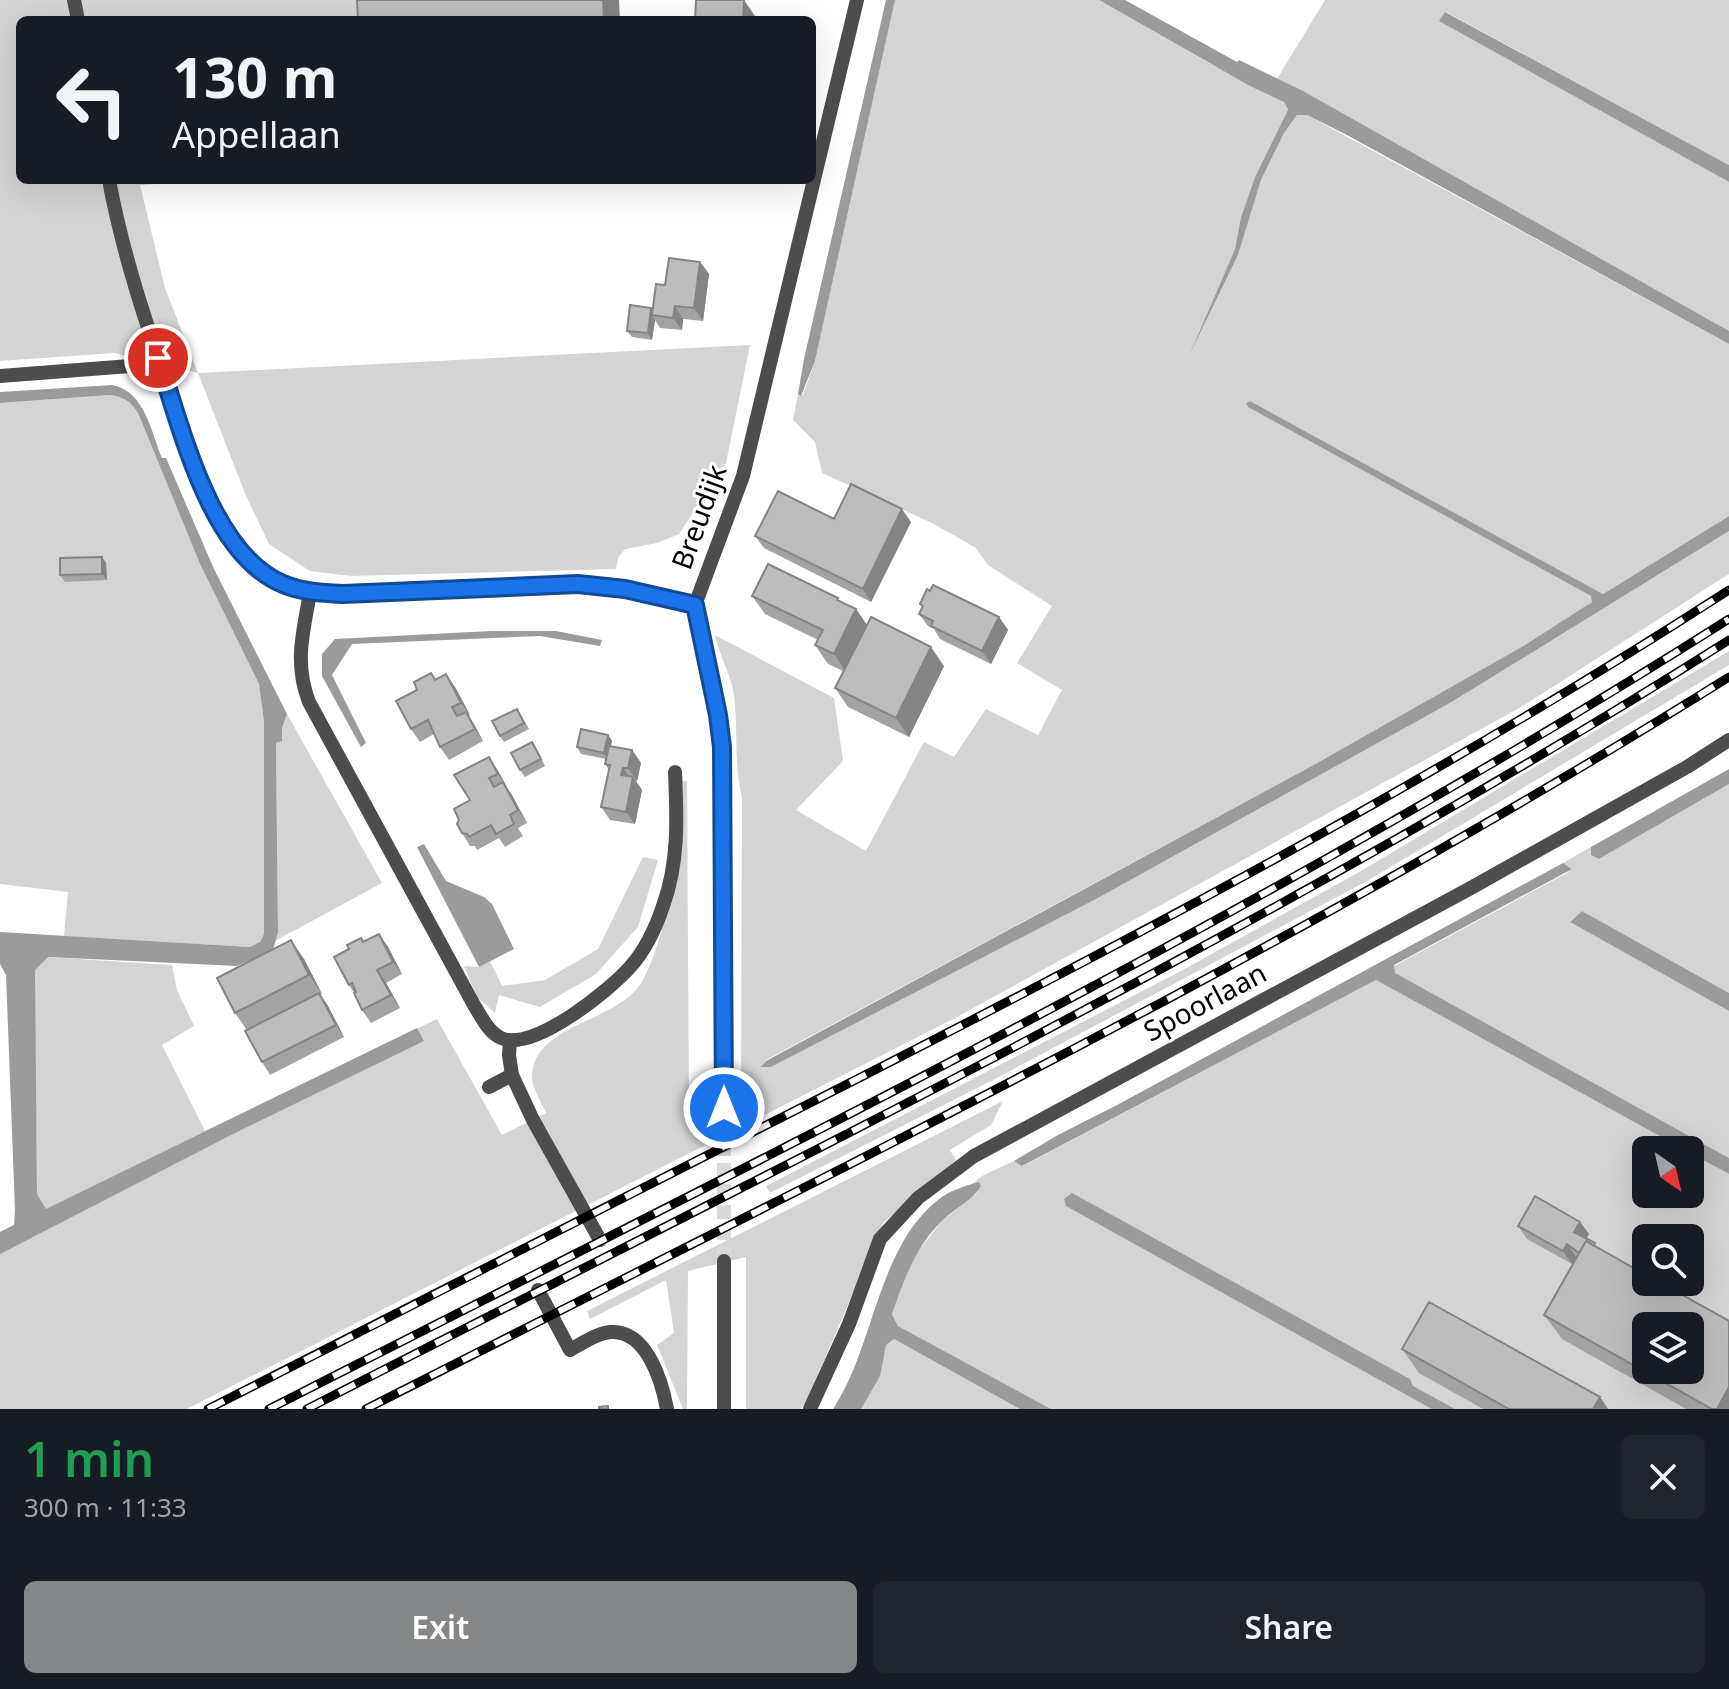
<!DOCTYPE html>
<meta charset="utf-8">
<style>
body{margin:0;font-family:"Noto Sans",sans-serif;background:#20242c;color:#f1f3f6;height:100vh;display:flex;flex-direction:column;font-size:30px;white-space:nowrap}
*{box-sizing:border-box;margin:0}
p{font-size:26px;color:#9ea1a6}
.icon{flex:none;width:44px;height:44px;fill:none;stroke:currentColor;stroke-width:2;stroke-linecap:round;stroke-linejoin:round}
.map{position:relative;height:1409px;overflow:hidden}
.drawer{display:flex;flex-direction:column;background:#171b24;flex:1}
.drawer>*{flex:none}
.hud{position:absolute;left:16px;top:16px;width:800px;height:168px;border-radius:12px;box-shadow:0 8px 32px #0002;background:#171b24;color:#f1f3f6;overflow:hidden}
.needle{width:52px;rotate:146deg}
.fabs{position:absolute;left:1632px;top:1136px;display:grid;gap:16px}
.fabs a{display:grid;place-items:center;width:72px;height:72px;border-radius:12px;background:#171b24;box-shadow:0 8px 32px #0002;font-size:40px}
.pin{position:absolute;display:grid;place-items:center;width:68px;height:68px;color:#fff;margin:-34px;border:4px solid #fff;border-radius:50%;box-shadow:0 2px 8px #0007}
.me{position:absolute;width:88px;margin:-44px;rotate:0deg;stroke-linejoin:round;filter:drop-shadow(0 0 6px #0008)}
.turn{display:flex;align-items:center;gap:28px;height:168px;padding:0 24px;font-size:36px}
.turn .icon{width:104px;height:104px;stroke-width:2.5}
.turn b{display:block;font-size:56px;line-height:68px}
.round{display:grid;place-items:center;flex:none;width:84px;height:84px;border-radius:12px;background:#20242c}
.headline{display:flex;align-items:center;justify-content:space-between;height:136px;padding:0 24px}
h1{font-size:48px;font-weight:600;line-height:60px;color:#1e9e55}
.cta{display:flex;gap:16px;margin-top:auto;padding:16px 24px}
.cta a{flex:1;height:92px;border-radius:12px;background:#858687;color:#fff;font-size:32px;font-weight:600;line-height:92px;text-align:center}
.cta a+a{background:#20242c;color:#f1f3f6}
.map>svg:first-child{display:block}
</style>
<div class="map">
<svg width="1729" height="1409" viewBox="0 0 1729 1409">
<rect width="100%" height="100%" fill="#fff"/>
<path fill="#d4d4d4" fill-rule="evenodd" d="M 0,0 L 373,0 L 374,20 L 20,20 L 20,180 L 216,180 L 140,185 L 165,288 L 198,373 L 750,345 L 726,463 L 679,534 L 657,543 L 625,549 L 618,558 L 616,569 L 351,576 L 310,571 L 269,544 L 246,496 L 198,373 L 114,353 L 0,361 Z
M 895,0 L 1099,0 L 1209,63 L 1284,102 L 1288,111 L 1255,177 L 1241,217 L 1235,249 L 1188,358 L 1238,255 L 1261,180 L 1284,133 L 1297,115 L 1307,115 L 1729,344 L 1729,516 L 1603,594 L 1250,401 L 1246,403 L 1591,596 L 1593,602 L 1525,645 L 1310,767 L 766,1060 L 762,1067 L 771,1067 L 1098,898 L 1450,703 L 1729,531 L 1729,574 L 1523,706 L 957,1017 L 187,1409 L 0,1409 L 0,1232 L 45,1209 L 37,1194 L 34,970 L 47,957 L 172,965 L 177,990 L 194,1026 L 162,1045 L 205,1131 L 437,1019 L 502,1135 L 546,1113 C 541,1102 531,1087 532,1074 C 536,1022 623,1022 644,978 C 674,918 674,847 680,781 L 687,781 L 689,1117 L 741,1104 L 742,798 C 733,760 739,726 733,689 C 729,671 719,654 715,635 L 834,698 L 843,761 L 796,810 L 866,851 L 924,742 L 954,757 L 986,709 L 1038,735 L 1062,690 L 1017,663 L 1052,606 L 988,565 L 976,548 L 932,523 L 822,473 L 815,442 L 793,420 L 798,394 L 803,395 L 815,361 Z
M 1325,0 L 1729,0 L 1729,165 L 1446,12 L 1440,21 L 1729,182 L 1729,331 L 1277,79 Z
M 110,395 C 124,397 130,401 138,413 L 200,564 L 259,684 L 264,722 L 264,935 L 260,942 L 250,947 L 64,936 L 68,892 L 0,884 L 0,403 Z
M 1729,651 L 1729,665 L 1367,881 L 993,1080 L 770,1193 L 766,1186 L 1181,971 L 1361,871 Z
M 287,714 L 382,883 L 275,941 L 278,932 L 276,743 L 282,740 L 282,728 Z
M 1729,784 L 1729,993 L 1582,911 L 1570,922 L 1729,1011 L 1729,1158 L 1395,974 L 1394,966 L 1567,873 L 1572,869 L 1563,863 L 1591,847 L 1591,855 L 1599,859 Z
M 643,857 L 658,860 L 638,927 L 596,974 L 540,1007 L 499,995 L 495,1013 L 477,997 L 464,966 L 479,967 L 490,961 L 502,986 L 545,980 L 598,949 Z
M 1376,980 L 1685,1150 L 1646,1150 L 1646,1194 L 1690,1194 L 1690,1153 L 1729,1174 L 1729,1409 L 1051,1409 L 898,1326 L 892,1314 L 912,1259 L 942,1221 L 977,1193 L 970,1185 L 982,1176 L 1014,1161 L 1023,1166 ZM 1646,1238 L 1690,1238 L 1690,1282 L 1646,1282 ZM 1646,1326 L 1690,1326 L 1690,1370 L 1646,1370 Z
M 1003,1101 L 991,1125 L 950,1150 L 956,1160 L 883,1223 L 807,1400 L 801,1409 L 746,1409 L 746,1257 L 688,1271 L 687,1409 L 683,1409 L 657,1345 L 674,1333 L 666,1280 L 590,1319 L 587,1311 Z
M 894,1339 L 1020,1409 L 861,1409 L 879,1376 L 886,1345 Z"/>
<path fill="#9b9b9b" d="M 886,0 L 895,0 L 815,361 L 801,396 L 798,394 L 804,359 Z
M 1099,0 L 1125,0 L 1237,62 L 1239,60 L 1303,91 L 1729,331 L 1729,344 L 1345,134 L 1307,115 L 1297,115 L 1284,133 L 1261,180 L 1238,255 L 1188,358 L 1235,249 L 1241,217 L 1255,177 L 1288,110 L 1284,102 L 1250,86 Z
M 1445,12 L 1729,165 L 1729,182 L 1439,21 Z
M 112,385 C 145,391 151,432 162,458 L 166,458 L 214,569 L 287,714 L 282,728 L 282,741 L 276,743 L 278,932 L 273,950 L 237,966 L 48,957 L 35,970 L 37,1194 L 46,1209 L 417,1028 L 424,1041 L 233,1134 L 0,1254 L 0,1232 L 14,1225 L 15,1210 L 6,975 L 0,964 L 0,932 L 250,947 L 260,942 L 264,934 L 264,722 L 259,684 L 200,564 L 138,413 C 130,401 124,397 110,395 L 0,403 L 0,392 Z
M 1250,401 L 1603,594 L 1729,516 L 1729,531 L 1450,703 L 1098,898 L 771,1067 L 761,1067 L 766,1061 L 1310,767 L 1525,645 L 1592,602 L 1591,596 L 1248,407 L 1246,403 Z
M 491,631 L 556,631 L 602,640 L 600,646 L 540,636 L 352,644 L 332,675 L 366,743 L 361,747 L 322,676 L 322,654 L 335,639 Z
M 1729,769 L 1729,784 L 1599,859 L 1591,855 L 1591,847 Z
M 424,844 L 446,881 L 484,897 L 492,904 L 514,949 L 479,967 L 417,847 Z
M 1563,863 L 1572,869 L 1394,965 L 1395,973 L 1729,1158 L 1729,1174 L 1690,1153 L 1690,1150 L 1685,1150 L 1376,980 L 1022,1166 L 1014,1161 L 1058,1135 L 1117,1105 Z
M 1582,911 L 1729,993 L 1729,1011 L 1570,922 Z
M 979,1182 L 981,1186 C 972,1201 955,1208 943,1220 C 916,1245 904,1280 892,1314 L 898,1326 L 1051,1409 L 1020,1409 L 894,1339 L 886,1345 L 880,1376 L 861,1409 L 833,1409 C 875,1346 877,1247 939,1199 C 951,1190 965,1186 979,1182 Z
M 1072,1193 L 1410,1379 L 1413,1386 L 1455,1409 L 1432,1409 L 1066,1206 L 1064,1199 Z"/>
<g fill="none" stroke-linecap="round" stroke-linejoin="round">
<path stroke="#d9d9d9" stroke-width="14" stroke-dasharray="14 7" stroke-linecap="butt" d="M 724,1261 L 724,1108"/>
<path stroke="#4d4d4d" stroke-width="14" d="M 74,0 L 78,20
M 109,180 C 123,256 148,329 173,402 C 190,452 209,525 248,561 C 275,586 307,593 343,594 L 578,584 L 625,589 L 695,605
M 0,376 L 130,366 L 158,358
M 310,593 C 303,633 294,663 309,702 L 474,1005 C 481,1016 488,1032 501,1038 C 533,1053 611,989 631,966 C 646,949 656,927 663,906 C 679,862 677,818 675,772
M 512,1075 L 533,1120 L 600,1240
M 489,1087 L 512,1075 L 509,1055 L 510,1040
M 724,1108 L 722,747 L 718,715 L 695,605 L 743,476 L 857,0
M 724,1261 L 724,1409
M 538,1290 L 570,1350 C 583,1343 597,1333 611,1332 C 647,1330 662,1382 667,1409
M 810,1409 L 849,1324 L 880,1239 L 918,1198 L 974,1156 L 1469,889 L 1687,767 L 1729,740"/>
<g stroke="#000" stroke-width="9">
<path id="rail" d="M 208,1409 C 410,1307 611,1204 812,1102 C 1125,943 1434,781 1729,590
M 269,1409 C 762,1158 1261,916 1729,619
M 307,1409 C 787,1163 1273,928 1729,640
M 366,1409 C 826,1175 1292,951 1729,677"/>
</g>
<use href="#rail" stroke="#fff" stroke-width="6" stroke-dasharray="18" stroke-linecap="butt"/>
</g>
<path fill="#a3a3a3" d="M 700,262 L 709,274 L 703,321 L 683,319 L 682,330 L 660,328 L 655,320 L 652,340 L 632,337 L 627,331 L 652,310 L 665,285 Z
M 834,519 L 911,522 L 871,602 L 764,548 L 755,536 Z
M 102,557 L 106,563 L 107,580 L 65,582 L 60,575 Z
M 752,596 L 841,602 L 856,609 L 867,625 L 944,666 L 909,737 L 848,707 L 835,688 L 843,671 L 828,664 L 815,645 L 818,640 L 765,614 Z
M 920,604 L 999,617 L 1008,630 L 991,664 L 940,639 L 934,629 L 928,626 L 919,614 L 922,607 Z
M 436,680 L 455,687 L 470,715 L 469,716 L 483,741 L 449,760 L 440,747 L 434,734 L 420,742 L 411,729 L 417,690 Z
M 521,715 L 529,729 L 504,742 L 500,736 Z
M 608,735 L 612,741 L 611,746 L 632,750 L 641,763 L 637,781 L 636,781 L 642,790 L 635,824 L 610,820 L 601,807 L 609,770 L 605,764 L 606,759 L 581,754 L 577,747 Z
M 536,748 L 545,766 L 525,777 L 520,770 Z
M 497,769 L 506,787 L 527,823 L 518,828 L 523,836 L 505,847 L 499,838 L 477,850 L 475,846 L 470,846 L 462,833 L 459,820 L 470,800 Z
M 379,934 L 388,947 L 402,974 L 386,983 L 400,1008 L 371,1023 L 362,1010 L 354,993 L 349,985 L 364,941 Z
M 304,959 L 322,994 L 320,995 L 328,1006 L 344,1037 L 270,1075 L 262,1062 L 247,1030 L 235,1013 Z
M 1580,1222 L 1589,1234 L 1586,1238 L 1598,1248 L 1729,1409 L 1686,1409 L 1562,1339 L 1544,1315 L 1576,1258 L 1572,1264 L 1527,1239 L 1518,1226 Z
M 1402,1349 L 1600,1397 L 1608,1409 L 1483,1409 L 1419,1373 Z"/>
<path fill="#848484" d="M 603,0 L 619,0 L 620,20 L 604,20 Z
M 744,0 L 757,19 L 757,20 L 743,20 Z
M 700,262 L 709,274 L 703,321 L 694,308 Z
M 675,306 L 683,319 L 682,330 L 673,318 Z
M 651,308 L 655,314 L 652,315 L 655,320 L 652,340 L 648,333 Z
M 902,509 L 911,522 L 871,602 L 863,589 Z
M 102,557 L 106,563 L 107,580 L 102,574 Z
M 856,609 L 869,628 L 847,673 L 834,654 Z
M 999,617 L 1008,630 L 991,664 L 982,651 Z
M 931,647 L 944,666 L 909,737 L 896,718 Z
M 446,674 L 455,687 L 470,715 L 461,703 Z
M 466,712 L 474,724 L 483,741 L 475,729 Z
M 608,735 L 612,741 L 608,759 L 604,753 Z
M 632,750 L 641,763 L 637,781 L 628,768 Z
M 489,757 L 497,769 L 507,787 L 498,774 Z
M 623,768 L 632,780 L 621,775 Z
M 633,777 L 642,790 L 635,824 L 626,812 Z
M 503,782 L 512,795 L 527,823 L 518,810 Z
M 379,934 L 388,947 L 402,974 L 393,962 Z
M 291,940 L 304,959 L 322,994 L 309,975 Z
M 377,970 L 386,983 L 400,1008 L 391,995 Z
M 319,993 L 328,1006 L 344,1037 L 336,1025 Z
M 1580,1222 L 1589,1234 L 1583,1244 L 1574,1232 Z
M 1567,1244 L 1576,1257 L 1572,1264 L 1563,1251 Z
M 1729,1387 L 1729,1409 L 1717,1409 Z
M 1600,1397 L 1608,1409 L 1593,1409 Z"/>
<path fill="#bdbdbd" stroke="#848484" stroke-width="2" fill-rule="evenodd" d="M 357,0 L 603,0 L 604,20 L 358,20 Z
M 696,0 L 744,0 L 743,20 L 695,20 Z
M 669,258 L 700,262 L 694,308 L 675,306 L 673,318 L 652,315 L 656,284 L 665,285 Z
M 630,305 L 651,308 L 648,333 L 627,331 Z
M 851,484 L 902,509 L 863,589 L 755,536 L 778,491 L 834,519 Z
M 102,557 L 102,574 L 60,575 L 60,558 Z
M 768,564 L 838,598 L 837,600 L 856,609 L 834,654 L 815,645 L 823,630 L 752,596 Z
M 933,585 L 999,617 L 982,651 L 931,626 L 933,621 L 919,614 L 923,606 L 920,604 L 927,589 L 930,591 Z
M 871,617 L 931,647 L 896,718 L 835,688 Z
M 431,673 L 435,680 L 446,674 L 461,703 L 452,707 L 457,716 L 466,712 L 475,729 L 440,747 L 428,720 L 411,729 L 396,701 L 417,690 L 414,682 Z
M 517,709 L 524,723 L 500,736 L 492,721 Z
M 581,729 L 608,735 L 604,753 L 577,747 Z
M 532,742 L 541,759 L 520,770 L 511,753 Z
M 609,746 L 632,750 L 628,768 L 623,768 L 621,775 L 633,777 L 626,812 L 601,807 L 610,765 L 605,764 Z
M 489,757 L 498,774 L 489,778 L 494,787 L 503,782 L 518,810 L 510,815 L 514,824 L 496,834 L 491,825 L 469,837 L 467,834 L 462,833 L 457,824 L 459,820 L 454,809 L 470,800 L 454,775 Z
M 379,934 L 393,962 L 377,970 L 391,995 L 362,1010 L 354,993 L 356,992 L 352,983 L 349,985 L 334,957 L 349,949 L 347,945 L 361,938 L 363,942 Z
M 291,940 L 309,975 L 235,1013 L 217,978 Z
M 319,993 L 336,1025 L 262,1062 L 245,1031 Z
M 1535,1196 L 1580,1222 L 1574,1232 L 1595,1243 L 1594,1246 L 1586,1241 L 1579,1253 L 1567,1244 L 1563,1251 L 1518,1226 Z
M 1586,1241 L 1646,1275 L 1646,1282 L 1659,1282 L 1729,1321 L 1729,1387 L 1717,1409 L 1712,1409 L 1544,1315 ZM 1646,1326 L 1690,1326 L 1690,1370 L 1646,1370 Z
M 1429,1302 L 1600,1397 L 1593,1409 L 1509,1409 L 1402,1349 Z
M 608,1406 L 608,1409 L 599,1409 L 599,1407 Z"/>
<g fill="none" stroke-linecap="round" stroke-linejoin="round">
<g stroke="#114b97" stroke-width="20">
<path id="route" d="M 158,358 C 181,426 210,554 283,584 C 302,592 322,593 343,594 L 578,584 L 625,589 L 695,605 L 718,715 L 722,747 L 724,1108"/>
</g>
<use href="#route" stroke="#1a73e8" stroke-width="14"/>
</g>
<g text-anchor="middle" stroke-width="6" stroke-linejoin="round" paint-order="stroke">
<g font-size="28" fill="#000" stroke="#fff">
<text transform="translate(699 517) rotate(-70)" y="10">Breudijk</text>
<text transform="translate(1205 1002) rotate(-28)" y="10">Spoorlaan</text>
</g>
</g>
</svg>
<div class="fabs">
<a><svg class="needle" viewBox="-14 -14 28 28"><path d="M0-13l5 13h-10z" fill="#e53935"/><path d="M0 13l5-13h-10z" fill="#9ea1a6"/></svg></a>
<a><svg class="icon" aria-label="search" viewBox="0 0 24 24"><circle cx="10" cy="10" r="6"/><path d="M15 15l6 6"/></svg></a>
<a><svg class="icon" aria-label="layers" viewBox="0 0 24 24"><path d="M12 4l9 5-9 5-9-5zM3 14l9 5 9-5"/></svg></a>
</div>
<div class="pin" style="left:158px;top:358px;background:#d93025"><svg class="icon" aria-label="arrive" viewBox="0 0 24 24"><path d="M6 21V4h12l-3 4 3 4H6"/></svg></div>
<svg class="me" style="left:724px;top:1108px" viewBox="-20 -20 40 40"><circle r="17" fill="#1a73e8" stroke="#fff" stroke-width="3"/><path d="M0-11L8 9 0 5-8 9z" fill="#fff"/></svg>
<div class="hud">
<div class="turn"><svg class="icon" aria-label="left" viewBox="0 0 24 24"><path d="M17 20v-9H6M10 6l-5 5 5 5"/></svg><div><b>130 m</b>Appellaan</div></div>
</div>
</div>
<section class="drawer">
<div class="headline"><div><h1>1 min</h1><p>300 m · 11:33</p></div><a class="round"><svg class="icon" aria-label="close" viewBox="0 0 24 24"><path d="M6 6l12 12M18 6L6 18"/></svg></a></div>
<div class="cta"><a>Exit</a><a>Share</a></div>
</section>
